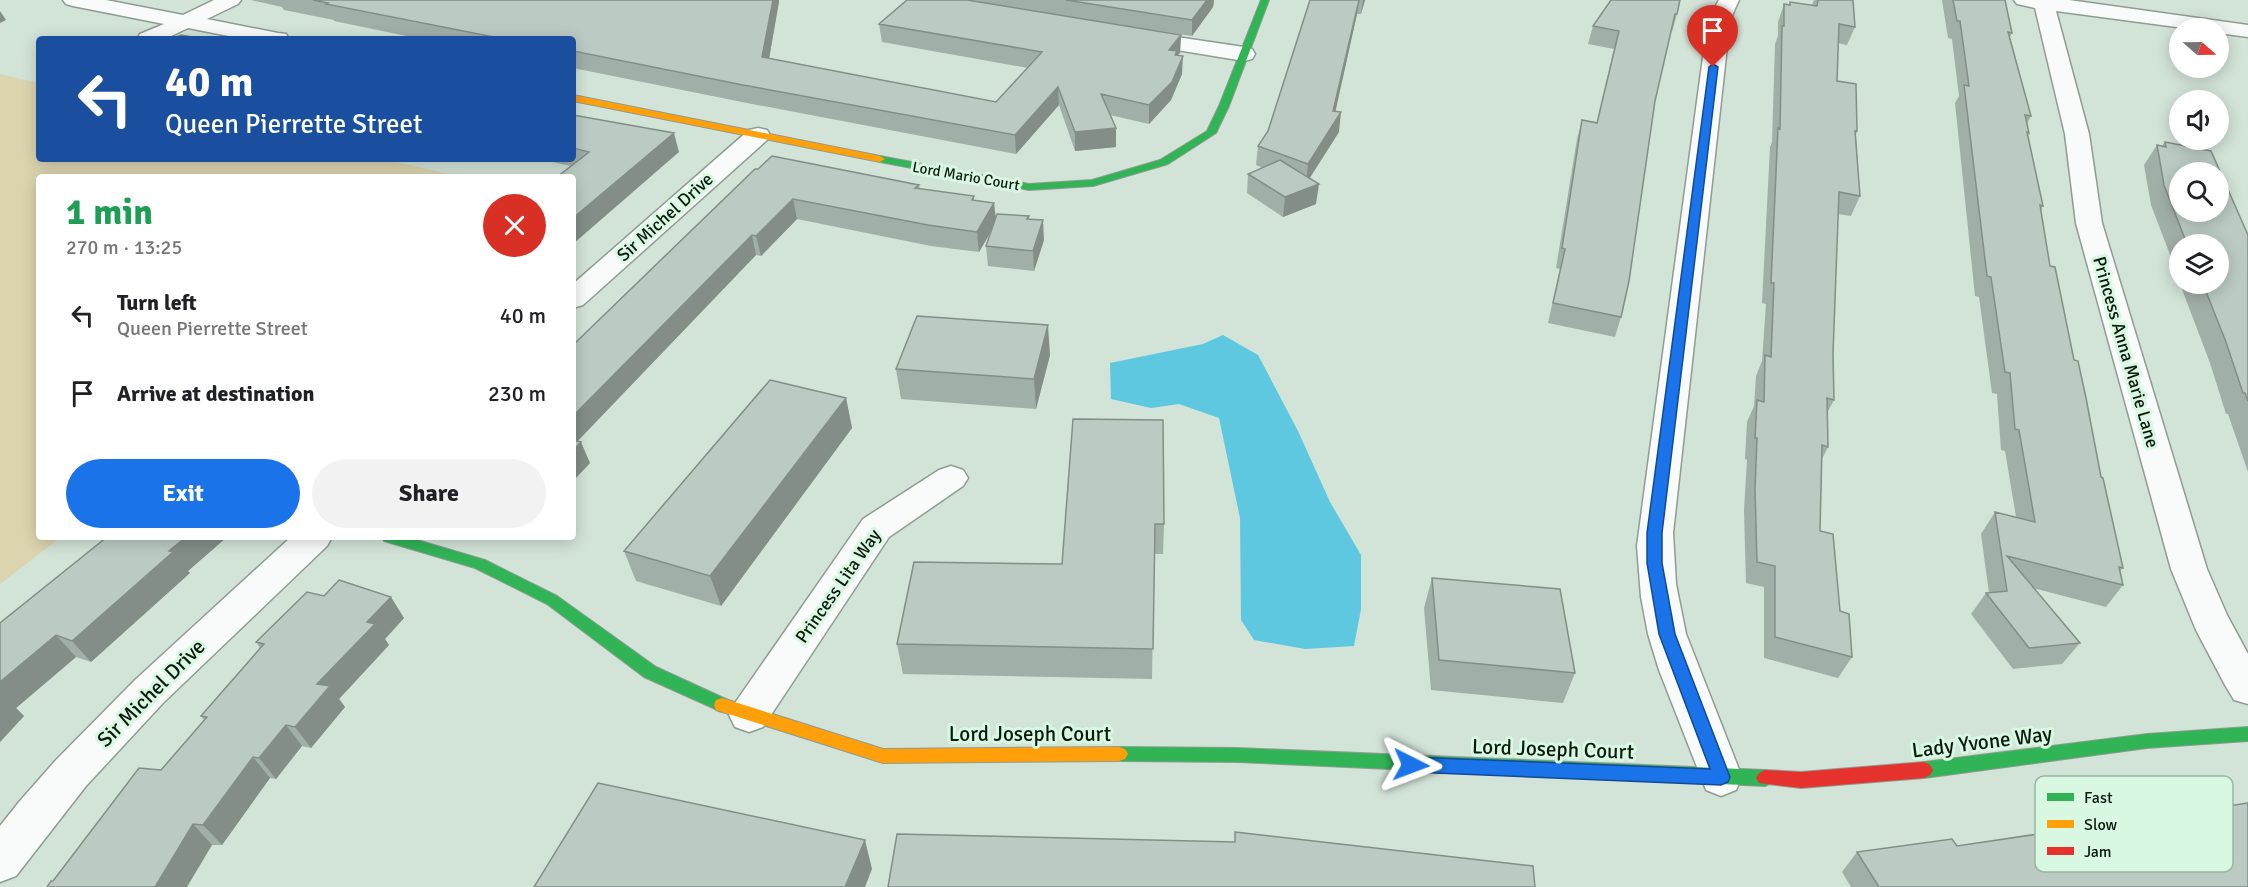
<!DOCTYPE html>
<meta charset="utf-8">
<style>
body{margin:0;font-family:Signika,sans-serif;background:#f2f2f2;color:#202124;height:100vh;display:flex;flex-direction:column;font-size:22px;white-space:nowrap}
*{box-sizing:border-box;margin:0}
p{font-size:20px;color:#757577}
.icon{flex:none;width:33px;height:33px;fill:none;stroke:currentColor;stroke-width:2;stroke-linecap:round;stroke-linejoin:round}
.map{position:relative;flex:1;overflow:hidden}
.drawer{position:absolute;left:36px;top:174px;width:540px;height:366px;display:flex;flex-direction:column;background:#fff;border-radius:6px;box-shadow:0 3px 15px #0003}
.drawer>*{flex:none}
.top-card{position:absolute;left:36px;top:36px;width:540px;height:126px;border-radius:6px;box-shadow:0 3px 15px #0003;background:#1a4fa0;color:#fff;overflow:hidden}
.needle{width:39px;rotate:110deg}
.tools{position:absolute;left:2169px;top:18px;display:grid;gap:12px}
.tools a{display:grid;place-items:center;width:60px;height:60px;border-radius:50%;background:#fff;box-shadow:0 3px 15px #0003;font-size:30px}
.pin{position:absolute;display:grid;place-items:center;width:51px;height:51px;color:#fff;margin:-62px -26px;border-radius:50% 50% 50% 0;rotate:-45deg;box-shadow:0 0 6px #0007}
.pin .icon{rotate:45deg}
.me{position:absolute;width:66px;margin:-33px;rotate:93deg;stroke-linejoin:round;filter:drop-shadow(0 0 4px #0008)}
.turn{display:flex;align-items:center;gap:21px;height:126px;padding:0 30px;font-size:27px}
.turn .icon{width:78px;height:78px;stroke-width:2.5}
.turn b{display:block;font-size:42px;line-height:51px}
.round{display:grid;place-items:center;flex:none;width:63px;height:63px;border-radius:32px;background:#f2f2f2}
.overview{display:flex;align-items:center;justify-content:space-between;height:102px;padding:0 30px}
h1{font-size:36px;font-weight:700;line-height:45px;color:#1e9e55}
.cta{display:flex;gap:12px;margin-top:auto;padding:12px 30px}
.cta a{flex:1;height:69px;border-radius:36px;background:#1a73e8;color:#fff;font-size:24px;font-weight:700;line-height:69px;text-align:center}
.cta a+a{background:#f2f2f2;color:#202124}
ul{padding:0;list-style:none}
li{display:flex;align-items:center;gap:18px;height:78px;padding:0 30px}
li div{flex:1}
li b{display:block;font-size:22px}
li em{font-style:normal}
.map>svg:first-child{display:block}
</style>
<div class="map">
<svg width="2248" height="887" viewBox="0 0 2248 887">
<rect width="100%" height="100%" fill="#d2e3d7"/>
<path fill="#dbd4ae" d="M 0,74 L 39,83 L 39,159 L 383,159 L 463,177 L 39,177 L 39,537 L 61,537 L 0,584 Z"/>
<path fill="#5fc8e1" d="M 1223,335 L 1258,355 L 1298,431 L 1330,502 L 1361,555 L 1361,609 L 1354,646 L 1305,649 L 1254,640 L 1241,620 L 1240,518 L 1219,418 L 1179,404 L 1151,408 L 1111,399 L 1110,363 L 1203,344 Z"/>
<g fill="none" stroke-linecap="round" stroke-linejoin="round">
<g stroke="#8f9c93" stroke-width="3">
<path id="street" d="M 63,0 L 106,0 L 183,15 L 214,0 L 241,0 L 238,4 L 207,19 L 278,33 L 286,34 L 289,39 L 244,39 L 188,28 L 165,39 L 137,39 L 140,34 L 164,24 L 73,6 L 66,4 Z
M 1719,0 L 1739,0 L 1730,20 L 1673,533 L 1676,584 L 1686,634 L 1742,777 L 1736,790 L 1721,796 L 1706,790 L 1659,670 L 1648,634 L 1641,597 L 1637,546 L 1708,20 Z
M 2014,0 L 2069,0 L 2248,25 L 2248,37 L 2218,33 L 2218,28 L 2184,28 L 2056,11 L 2089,134 L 2102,223 L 2207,569 L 2227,615 L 2248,654 L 2248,704 L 2234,700 L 2225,685 L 2196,630 L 2171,569 L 2076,223 L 2065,134 L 2035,8 L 2017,4 Z
M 1136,31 L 1244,47 L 1252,49 L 1255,54 L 1252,59 L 1244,61 L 1128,42 L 1125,37 L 1128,32 Z
M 758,128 L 767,130 L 770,135 L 767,140 L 583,305 L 573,308 L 573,284 L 749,130 Z
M 951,466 L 963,470 L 968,478 L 963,486 L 889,537 L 763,727 L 749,732 L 735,727 L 729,715 L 735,703 L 863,519 L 939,470 Z
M 291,537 L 332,537 L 327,546 L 163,703 L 86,786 L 16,876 L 0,882 L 0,826 L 19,802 L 56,760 L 135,680 Z"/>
</g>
<g stroke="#8f9c93" stroke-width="2">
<path id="fast" d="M 1261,0 L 1269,0 L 1229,106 L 1216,133 L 1168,164 L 1093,186 L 1029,190 L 880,162 L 875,159 L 880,156 L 1029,184 L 1092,180 L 1160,160 L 1207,131 L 1219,106 Z
M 382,537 L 407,537 L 485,560 L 557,596 L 656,667 L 728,700 L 730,705 L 728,710 L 722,712 L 644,677 L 547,604 L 475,568 L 384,541 Z
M 2248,727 L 2248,741 L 2147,748 L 1924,778 L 1918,775 L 1915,770 L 1918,765 L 1924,762 L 2147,734 Z
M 1119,747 L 1237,748 L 1765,770 L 1771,773 L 1774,778 L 1771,783 L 1765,786 L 1237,762 L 1119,761 L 1113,759 L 1110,754 L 1113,749 Z"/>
</g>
<g stroke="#8f9c93" stroke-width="2">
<path id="slow" d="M 573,95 L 880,156 L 885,159 L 880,162 L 573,101 Z
M 722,698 L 883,749 L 1119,747 L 1125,749 L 1128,754 L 1125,759 L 1119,761 L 883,763 L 716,710 L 714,705 L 716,700 Z"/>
</g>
<g stroke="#8f9c93" stroke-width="2">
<path id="jam" d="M 1924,762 L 1930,765 L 1933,770 L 1930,775 L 1924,778 L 1801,788 L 1759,783 L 1756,778 L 1759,773 L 1765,770 L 1801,772 Z"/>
</g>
<use href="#street" fill="#f8fbf9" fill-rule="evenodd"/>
<use href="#fast" fill="#30b455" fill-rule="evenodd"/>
<use href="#slow" fill="#ff9f0a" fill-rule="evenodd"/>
<use href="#jam" fill="#e5322d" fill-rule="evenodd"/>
</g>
<path fill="#a1afa9" d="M 251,0 L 779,0 L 769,59 L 996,102 L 1028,68 L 882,42 L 879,24 L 907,0 L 1214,0 L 1213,7 L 1192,36 L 1128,26 L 1181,35 L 1180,53 L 1178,55 L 1182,74 L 1171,100 L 1149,124 L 1110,115 L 1116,147 L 1075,151 L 1059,105 L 1016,154 L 747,103 L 573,68 L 573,39 L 421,39 L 334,21 L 334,20 L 284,10 L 282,7 Z
M 1310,0 L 1365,0 L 1361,14 L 1357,14 L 1335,111 L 1339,132 L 1309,178 L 1316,204 L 1283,217 L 1247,193 L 1248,174 L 1263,168 L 1256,165 L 1258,146 L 1268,131 Z
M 1611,0 L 1677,14 L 1672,32 L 1671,31 L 1655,101 L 1621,317 L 1615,337 L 1548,323 L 1560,269 L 1556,268 L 1577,139 L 1582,120 L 1597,122 L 1614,49 L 1588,44 L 1593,26 Z
M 1814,0 L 1853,0 L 1855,27 L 1847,45 L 1838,43 L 1837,81 L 1857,131 L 1856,135 L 1860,196 L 1851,216 L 1838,214 L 1833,354 L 1834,400 L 1827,413 L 1828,447 L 1822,459 L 1820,531 L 1852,657 L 1838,678 L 1764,658 L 1764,587 L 1746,583 L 1744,510 L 1747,460 L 1745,459 L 1747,422 L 1754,406 L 1756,376 L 1762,361 L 1766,304 L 1762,303 L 1770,147 L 1772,142 L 1775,44 L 1778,36 L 1778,22 L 1784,4 L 1789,5 L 1790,2 L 1812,5 Z
M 1942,0 L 2005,0 L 2012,33 L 2010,37 L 2031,116 L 2027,124 L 2029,133 L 2028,136 L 2043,206 L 2041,210 L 2050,266 L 2074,360 L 2101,477 L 2123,568 L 2120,571 L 2123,585 L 2106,607 L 2033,588 L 2080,643 L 2062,664 L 2013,669 L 1971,614 L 1986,593 L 1989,593 L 1981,534 L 1995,512 L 2016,517 L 2005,451 L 2001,450 L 1997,394 L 1992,393 L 1979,297 L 1975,296 L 1955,103 L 1959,96 L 1952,39 L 1948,38 Z
M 573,115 L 679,152 L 571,166 L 538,159 L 573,159 Z
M 2165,142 L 2248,235 L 2248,472 L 2228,414 L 2226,414 L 2210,363 L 2180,284 L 2218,284 L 2218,244 L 2180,244 L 2180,281 L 2151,205 L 2144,165 L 2157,145 L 2162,146 Z
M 755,169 L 919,185 L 920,189 L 974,196 L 974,200 L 994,203 L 996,219 L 1029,216 L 1029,219 L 1044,240 L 1034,271 L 988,266 L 986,246 L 992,230 L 979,252 L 931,246 L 797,219 L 761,256 L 756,255 L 577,441 L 590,463 L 573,481 L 573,345 Z
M 1050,355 L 1036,409 L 901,399 L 896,369 Z
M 846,398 L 852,428 L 721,606 L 636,581 L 624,551 Z
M 1073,419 L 1164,524 L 1163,554 L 1154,554 L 1152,679 L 903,674 L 897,644 L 1062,564 Z
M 107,537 L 227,537 L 188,571 L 190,573 L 91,662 L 76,657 L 16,708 L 24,716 L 0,742 L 0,623 Z
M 1432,578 L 1575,673 L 1563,703 L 1431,690 L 1424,608 Z
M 404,618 L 385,639 L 389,645 L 339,699 L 345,707 L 311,748 L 302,746 L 276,779 L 270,778 L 222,845 L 212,845 L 53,881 L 161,770 L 204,720 L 201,716 L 260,648 L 256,642 Z
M 1957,846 L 2248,887 L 1851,887 L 1842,872 L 1857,852 Z"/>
<path fill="#838e89" d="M 773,0 L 779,0 L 779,2 L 766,76 L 762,57 Z
M 1207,0 L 1214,0 L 1213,7 L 1192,36 L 1192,20 Z
M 1359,0 L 1357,14 L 1332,127 L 1341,112 L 1339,132 L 1306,184 L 1308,164 L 1333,111 Z
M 1363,0 L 1365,0 L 1361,14 Z
M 0,11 L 6,20 L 0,23 Z
M 1181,35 L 1180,53 L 1177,56 L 1169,50 Z
M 1183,56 L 1182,74 L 1171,100 L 1149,124 L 1149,105 Z
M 1058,87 L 1059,105 L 1016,154 L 1015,135 Z
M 1116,128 L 1116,147 L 1075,151 L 1075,132 Z
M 674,133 L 679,152 L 573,244 L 573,218 Z
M 1319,184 L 1316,204 L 1283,217 L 1285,197 Z
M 793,199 L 797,219 L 761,256 L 756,236 Z
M 994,203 L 996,223 L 979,252 L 977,232 Z
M 1043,220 L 1044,240 L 1034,271 L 1033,251 Z
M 752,235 L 756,255 L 573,446 L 573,416 Z
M 1048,325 L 1050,355 L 1036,409 L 1034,379 Z
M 846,398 L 852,428 L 721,606 L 710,576 Z
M 581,442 L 590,463 L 573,481 L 573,451 Z
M 186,537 L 227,537 L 188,571 L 190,573 L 91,662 L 72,641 L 169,551 Z
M 391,597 L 404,618 L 385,639 L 389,645 L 339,699 L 345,707 L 311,748 L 295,727 L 317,684 L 367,622 Z
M 56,635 L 76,657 L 16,708 L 24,716 L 0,742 L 0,682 Z
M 286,725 L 302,746 L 276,779 L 259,758 Z
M 253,757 L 270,778 L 222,845 L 203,825 Z
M 193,824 L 212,845 L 187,887 L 155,887 Z
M 865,840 L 872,869 L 865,887 L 845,887 Z"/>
<path fill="#bbcbc4" stroke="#838e89" stroke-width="1.5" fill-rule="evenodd" d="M 313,0 L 773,0 L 762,57 L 996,102 L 1042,52 L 879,24 L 907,0 L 967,0 L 1181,35 L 1169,50 L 1177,51 L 1175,55 L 1183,56 L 1172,82 L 1149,105 L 1101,94 L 1116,128 L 1075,132 L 1058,87 L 1015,135 L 743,85 L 573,51 L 573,39 L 504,39 L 326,4 L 328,3 Z
M 1066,0 L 1207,0 L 1192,20 Z
M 1310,0 L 1359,0 L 1333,111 L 1341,112 L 1308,164 L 1258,146 L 1268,131 Z
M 1611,0 L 1680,0 L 1677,14 L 1675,14 L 1655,101 L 1629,281 L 1621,317 L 1553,303 L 1565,249 L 1562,248 L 1582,120 L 1597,123 L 1619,31 L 1593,26 Z
M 1818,0 L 1853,0 L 1855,27 L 1839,24 L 1837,81 L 1856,84 L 1857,131 L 1855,131 L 1860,196 L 1839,192 L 1833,354 L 1834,400 L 1827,398 L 1828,447 L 1822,445 L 1820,531 L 1833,534 L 1840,611 L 1849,614 L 1852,657 L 1775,637 L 1775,566 L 1757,562 L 1755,489 L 1757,438 L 1755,438 L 1757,400 L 1764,402 L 1765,355 L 1771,357 L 1774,283 L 1771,283 L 1778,128 L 1780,129 L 1782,26 L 1784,26 L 1784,4 L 1790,5 L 1790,2 L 1817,6 Z
M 1953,0 L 2005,0 L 2012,33 L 2008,32 L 2031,116 L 2025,115 L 2029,133 L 2027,132 L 2043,206 L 2040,205 L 2050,266 L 2055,267 L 2074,360 L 2078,361 L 2086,398 L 2101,477 L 2103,478 L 2123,568 L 2119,567 L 2123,585 L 2007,556 L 2080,643 L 2029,648 L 1986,593 L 2007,591 L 1995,512 L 2035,522 L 2019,430 L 2015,429 L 2010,373 L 2005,372 L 1991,277 L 1987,276 L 1964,85 L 1969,86 L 1960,21 L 1957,21 Z
M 181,35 L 204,39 L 171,39 Z
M 573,115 L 674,133 L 573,218 L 573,177 L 557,177 L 589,152 L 573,148 Z
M 2165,142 L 2211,151 L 2248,235 L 2248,401 L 2245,393 L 2243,393 L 2226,342 L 2203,284 L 2218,284 L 2218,244 L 2187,244 L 2164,185 L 2157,145 L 2166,147 ZM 2180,172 L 2218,172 L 2218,212 L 2180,212 Z
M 772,156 L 919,185 L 915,188 L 974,196 L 972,200 L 994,203 L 977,232 L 928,225 L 793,199 L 756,236 L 752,235 L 573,416 L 573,345 L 755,169 L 758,169 Z
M 1280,160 L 1319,184 L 1285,197 L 1248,174 Z
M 997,214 L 1029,216 L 1027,219 L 1043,220 L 1033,251 L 986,246 Z
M 917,316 L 1048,325 L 1034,379 L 896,369 Z
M 770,380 L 846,398 L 710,576 L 624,551 Z
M 1073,419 L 1163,420 L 1164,524 L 1155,524 L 1153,649 L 897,644 L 914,562 L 1062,564 Z
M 573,440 L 581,442 L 573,451 Z
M 107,537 L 186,537 L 169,551 L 173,552 L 72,641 L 56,635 L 0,682 L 0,623 Z
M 1432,578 L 1560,589 L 1575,673 L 1439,660 Z
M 339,580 L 391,597 L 367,622 L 375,624 L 317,684 L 330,686 L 295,727 L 286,725 L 259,758 L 253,757 L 203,825 L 193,824 L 155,887 L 47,887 L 51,881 L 53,881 L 139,768 L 161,770 L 207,717 L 201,716 L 264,644 L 256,642 L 307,592 L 324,596 Z
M 598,783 L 865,840 L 845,887 L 534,887 Z
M 2248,803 L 2248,887 L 1879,887 L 1857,852 L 1952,839 L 1957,846 Z
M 1235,832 L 1533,866 L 1535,887 L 888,887 L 897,834 L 1235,842 Z"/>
<path fill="#1a73e8" stroke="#114b97" stroke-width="1.5" d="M 1713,64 L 1718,67 L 1662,533 L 1662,563 L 1675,634 L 1730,777 L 1728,782 L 1721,785 L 1411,772 L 1405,770 L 1403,765 L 1405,759 L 1411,757 L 1710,769 L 1659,634 L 1647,563 L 1647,533 L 1709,67 Z"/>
<g text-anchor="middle" stroke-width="6" stroke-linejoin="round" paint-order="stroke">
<g font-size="15" fill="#0d1810" stroke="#d8f8e1">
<text transform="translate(966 176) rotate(10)" y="5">Lord Mario Court</text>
</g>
<g font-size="18" fill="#0d1810" stroke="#d8f8e1">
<text transform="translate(665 217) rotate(-42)" y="6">Sir Michel Drive</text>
<text transform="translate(2126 352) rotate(74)" y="6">Princess Anna Marie Lane</text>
<text transform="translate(838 586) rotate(-55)" y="6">Princess Lita Way</text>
</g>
<g font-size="21" fill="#0d1810" stroke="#d8f8e1">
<text transform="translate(151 693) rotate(-45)" y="7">Sir Michel Drive</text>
<text x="1030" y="741">Lord Joseph Court</text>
<text transform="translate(1982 742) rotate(-7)" y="7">Lady Yvone Way</text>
<text transform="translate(1553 749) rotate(2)" y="7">Lord Joseph Court</text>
</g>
</g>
<rect x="2035" y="776" width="198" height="96" rx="9" fill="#d8f8e1" stroke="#9bb5a2" stroke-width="1.5"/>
<rect x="2047" y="793" width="27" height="8" fill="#30b455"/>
<rect x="2047" y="820" width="27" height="8" fill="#ff9f0a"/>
<rect x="2047" y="847" width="27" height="8" fill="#e5322d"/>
<g font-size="16" fill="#0d1810">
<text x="2084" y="803">Fast</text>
<text x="2084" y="830">Slow</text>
<text x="2084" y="857">Jam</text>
</g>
</svg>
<div class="tools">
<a><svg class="needle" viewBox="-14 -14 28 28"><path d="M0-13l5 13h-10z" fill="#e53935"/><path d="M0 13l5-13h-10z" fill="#757577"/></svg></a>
<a><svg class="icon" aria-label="sound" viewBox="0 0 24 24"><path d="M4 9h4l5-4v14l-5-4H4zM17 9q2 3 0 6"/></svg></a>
<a><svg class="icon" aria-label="search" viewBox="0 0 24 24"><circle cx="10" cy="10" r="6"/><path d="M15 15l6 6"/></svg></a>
<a><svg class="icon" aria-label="layers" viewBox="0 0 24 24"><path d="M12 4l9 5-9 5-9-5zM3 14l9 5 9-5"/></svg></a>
</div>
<div class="pin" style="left:1713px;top:67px;background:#d93025"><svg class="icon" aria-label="arrive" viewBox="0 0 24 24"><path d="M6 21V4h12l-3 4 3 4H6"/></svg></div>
<svg class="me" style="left:1411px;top:765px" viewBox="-20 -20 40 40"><path d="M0-17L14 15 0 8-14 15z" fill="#1a73e8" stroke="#fff" stroke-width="4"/></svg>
<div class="top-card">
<div class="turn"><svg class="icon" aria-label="left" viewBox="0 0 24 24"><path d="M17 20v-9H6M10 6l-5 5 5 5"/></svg><div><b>40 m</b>Queen Pierrette Street</div></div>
</div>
<section class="drawer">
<div class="overview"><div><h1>1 min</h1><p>270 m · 13:25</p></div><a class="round" style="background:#d93025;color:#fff"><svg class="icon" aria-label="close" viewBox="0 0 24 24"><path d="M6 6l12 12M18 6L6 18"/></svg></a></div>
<ul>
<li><svg class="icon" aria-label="left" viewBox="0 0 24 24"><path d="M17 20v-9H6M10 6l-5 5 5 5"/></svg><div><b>Turn left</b><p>Queen Pierrette Street</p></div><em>40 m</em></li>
<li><svg class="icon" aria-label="arrive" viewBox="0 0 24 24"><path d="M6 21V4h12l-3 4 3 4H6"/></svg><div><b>Arrive at destination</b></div><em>230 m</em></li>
</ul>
<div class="cta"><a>Exit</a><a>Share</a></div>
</section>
</div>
